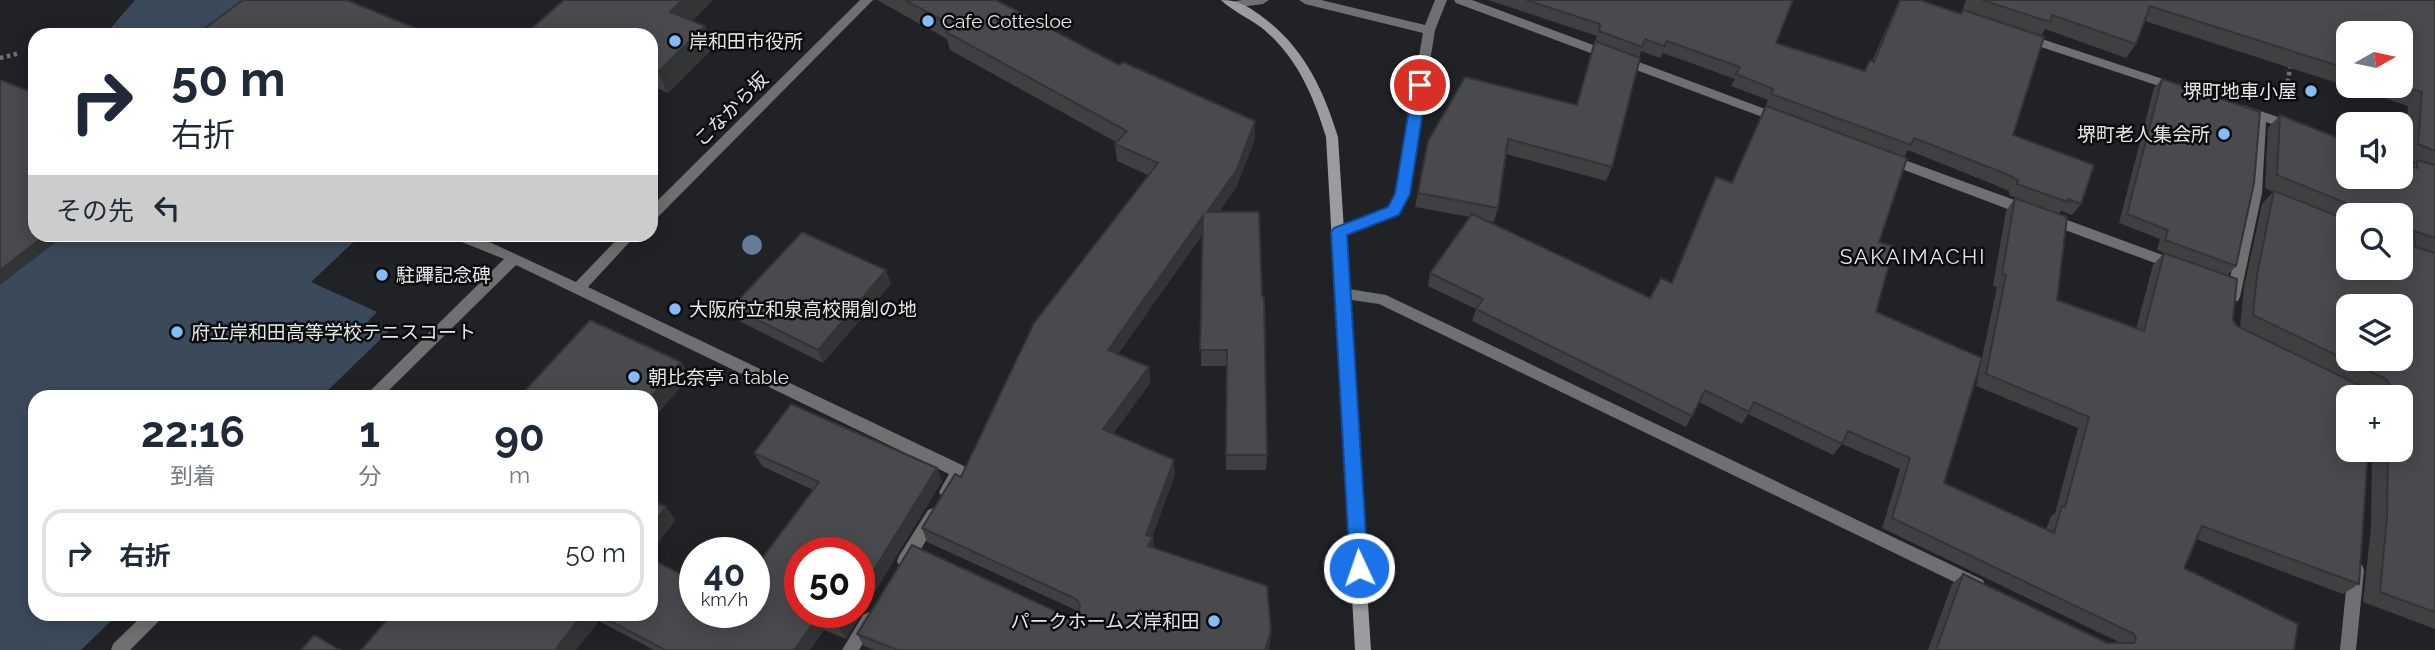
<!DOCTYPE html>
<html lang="ja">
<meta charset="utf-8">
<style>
body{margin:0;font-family:Raleway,"Noto Sans JP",sans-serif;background:#f2f2f3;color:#1f2937;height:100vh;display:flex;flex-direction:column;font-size:26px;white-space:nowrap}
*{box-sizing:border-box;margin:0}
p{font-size:23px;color:#747a83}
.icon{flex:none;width:38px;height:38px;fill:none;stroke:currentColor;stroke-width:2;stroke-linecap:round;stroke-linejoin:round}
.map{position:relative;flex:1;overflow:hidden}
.details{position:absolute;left:28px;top:390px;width:630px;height:231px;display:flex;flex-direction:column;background:#fff;border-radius:21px;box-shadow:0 4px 18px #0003}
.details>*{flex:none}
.top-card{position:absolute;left:28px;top:28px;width:630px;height:214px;border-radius:21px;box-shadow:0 4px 18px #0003;background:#fff;color:#1f2937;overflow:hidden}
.needle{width:46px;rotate:81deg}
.buttons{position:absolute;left:2336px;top:21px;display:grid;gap:14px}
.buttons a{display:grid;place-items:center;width:77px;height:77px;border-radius:14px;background:#fff;box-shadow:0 4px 18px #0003;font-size:35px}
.speed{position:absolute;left:679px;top:537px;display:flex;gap:14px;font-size:35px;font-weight:700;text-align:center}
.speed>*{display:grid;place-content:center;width:91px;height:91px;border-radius:50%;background:#fff;box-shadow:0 4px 18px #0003;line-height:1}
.speed small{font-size:18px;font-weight:400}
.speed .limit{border:10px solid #d22;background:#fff;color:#111}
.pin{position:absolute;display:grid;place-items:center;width:60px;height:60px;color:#fff;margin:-30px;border:4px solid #fff;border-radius:50%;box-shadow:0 2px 7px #0007}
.me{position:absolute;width:77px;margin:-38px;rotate:357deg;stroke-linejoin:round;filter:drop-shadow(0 0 5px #0008)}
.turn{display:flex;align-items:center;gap:24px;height:147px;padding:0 28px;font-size:32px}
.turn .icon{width:91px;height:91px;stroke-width:2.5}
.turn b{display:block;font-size:49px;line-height:60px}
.then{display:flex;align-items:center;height:66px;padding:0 28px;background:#0003;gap:14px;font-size:26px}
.eta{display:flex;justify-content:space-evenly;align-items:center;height:119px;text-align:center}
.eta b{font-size:42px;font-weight:700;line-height:49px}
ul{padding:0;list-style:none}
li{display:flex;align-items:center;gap:21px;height:88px;margin:0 14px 10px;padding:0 14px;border:4px solid #e0e1e3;border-radius:21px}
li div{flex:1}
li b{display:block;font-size:26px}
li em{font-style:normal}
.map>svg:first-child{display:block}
</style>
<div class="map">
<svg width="2435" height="650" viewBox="0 0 2435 650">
<rect width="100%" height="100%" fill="#202225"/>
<path fill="#3b4a5b" d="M 135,0 L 277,0 L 232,35 L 126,35 L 109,30 Z
M 0,182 L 35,234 L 361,235 L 311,282 L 377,312 L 368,321 L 389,331 L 321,397 L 35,397 L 35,614 L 118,614 L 81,650 L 0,650 Z"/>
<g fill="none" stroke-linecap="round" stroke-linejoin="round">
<path stroke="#6f7073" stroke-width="4.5" stroke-dasharray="3.5 3.5" stroke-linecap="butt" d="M 0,58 L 20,53
M 2285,96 L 2291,63"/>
<path fill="#6e7071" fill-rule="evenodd" d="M 860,0 L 873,0 L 656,219 L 651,220 L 651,207 Z
M 1242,0 L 1269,0 L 1263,4 L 1232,8 L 1232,2 Z
M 1299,0 L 1321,0 L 1425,25 L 1435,0 L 1447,0 L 1435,30 L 1409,194 L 1399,215 L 1339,237 L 1332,232 L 1334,228 L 1389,208 L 1395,194 L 1423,33 L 1305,4 Z
M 1454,0 L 1472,0 L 1784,116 L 1786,119 L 1784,122 L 1776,122 L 1456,3 Z
M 2024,33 L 2181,85 L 2183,88 L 2177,92 L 2020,40 L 2020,34 Z
M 2243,105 L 2298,124 L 2300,127 L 2294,132 L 2266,122 L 2262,193 L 2240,297 L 2238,301 L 2228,301 L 2226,297 L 2248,193 L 2254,118 L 2239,113 L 2237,110 L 2239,107 Z
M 1888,154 L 2031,206 L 2033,210 L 2026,215 L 2021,214 L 1883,162 L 1882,159 Z
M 2048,213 L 2179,261 L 2181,265 L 2174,270 L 2043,222 L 2041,218 Z
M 451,234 L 472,234 L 576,282 L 622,234 L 637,234 L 588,287 L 964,466 L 967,471 L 952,497 L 947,499 L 942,497 L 939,492 L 949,474 L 516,265 L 382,397 L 366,397 L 368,393 L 504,259 L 452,238 Z
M 1343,288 L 1386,295 L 1983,580 L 1985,585 L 1983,590 L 1977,592 L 1971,590 L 1379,304 L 1338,298 L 1336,294 L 1338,290 Z
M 933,508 L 938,510 L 941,515 L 938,520 L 911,566 L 905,568 L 899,566 L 897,561 L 899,556 L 928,510 Z
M 2356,563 L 2362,565 L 2364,570 L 2356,650 L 2340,650 L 2348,570 L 2350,565 Z
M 869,612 L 875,615 L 877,620 L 859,650 L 842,650 L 863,615 Z
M 144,614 L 163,614 L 161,619 L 130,650 L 111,650 L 113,644 Z"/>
<path fill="#9a9c9e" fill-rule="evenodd" d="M 1221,0 C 1238,0 1247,6 1260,15 C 1303,46 1323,88 1338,137 L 1371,650 L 1355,650 L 1326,137 C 1313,95 1297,57 1262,28 C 1249,18 1232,11 1221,0 Z"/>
</g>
<circle fill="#647c97" cx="752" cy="245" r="10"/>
<path fill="#3e4042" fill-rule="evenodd" d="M 713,0 L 692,21 L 705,26 L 714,47 L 668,93 L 651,86 L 651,35 Z
M 877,0 L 996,0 L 1255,139 L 1236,188 L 1219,212 L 1267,455 L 1266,470 L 1226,470 L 1227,366 L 1201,366 L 1203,234 L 1118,354 L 1149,367 L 1150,383 L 1113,434 L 1175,475 L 1152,537 L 1154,547 L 1271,631 L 1270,643 L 1268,650 L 874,650 L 864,646 L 857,634 L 1068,617 L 1078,612 L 1078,611 L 927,542 L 922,528 L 961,477 L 1148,175 L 1117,161 L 1115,144 L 1116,142 L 950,50 L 947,39 Z
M 1488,0 L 1793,0 L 1776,43 L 1864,71 L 1870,60 L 1872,61 L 1899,0 L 1920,0 L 1961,14 L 1966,0 L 2435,0 L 2435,629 L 2363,602 L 2371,527 L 2372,450 L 2401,450 L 2348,397 L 2359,584 L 2343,594 L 2196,539 L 2184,568 L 2294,650 L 1928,650 L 1952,584 L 1963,574 L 2107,643 L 2121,643 L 1882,528 L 1900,469 L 1842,444 L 1833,455 L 1748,414 L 1742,424 L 1699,402 L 1686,427 L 1472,321 L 1476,309 L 1428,286 L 1430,273 L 1470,217 L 1415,207 L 1428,141 L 1577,105 L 1597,36 ZM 2145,21 L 2408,106 L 2404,157 L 2415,162 L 2411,166 L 2280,115 L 2268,128 L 2265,188 L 2273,192 L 2262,204 L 2244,287 L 2240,327 L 2237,326 L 2233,320 L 2164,253 L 2153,265 L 2136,329 L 2057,300 L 2015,198 L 2006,211 L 1993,286 L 1997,287 L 1976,386 L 2078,428 L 2055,513 L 2051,516 L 2046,530 L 1944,483 L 1876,312 L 1879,242 L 1710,189 L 1671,283 L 1650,298 L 1484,220 L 1494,222 L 1498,208 L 1506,154 L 1606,181 L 1612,167 L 1641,51 L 1660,58 L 1663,53 L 1735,79 L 1731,86 L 1768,100 L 1766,105 L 1904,157 L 1908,150 L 1995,185 L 2009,191 L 2009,195 L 2059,214 L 2061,211 L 2072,215 L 2081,204 L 2013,135 L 2041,36 L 2045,29 L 2126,58 L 2136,44 ZM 2348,33 L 2401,86 L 2348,86 ZM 2348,215 L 2401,215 L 2348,268 Z
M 2162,79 L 2236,266 L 2227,276 L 2157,250 L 2160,239 L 2119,223 L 2154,88 Z
M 891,284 L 823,363 L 739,321 L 732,307 Z
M 754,453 L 942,481 L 846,639 L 824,630 L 810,650 L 654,650 L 599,621 L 392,614 L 651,614 L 754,612 L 813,490 L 762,466 Z"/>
<path fill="#323436" d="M 682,0 L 713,0 L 679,33 L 670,12 Z
M 705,26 L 714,47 L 668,93 L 658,72 Z
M 1255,121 L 1255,139 L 1236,188 L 1207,229 L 1207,212 Z
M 1203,216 L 1204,233 L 1110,365 L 1108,350 Z
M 47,234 L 66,234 L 0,285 L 0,270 Z
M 886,270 L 891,284 L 823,363 L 818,350 Z
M 681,362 L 690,376 L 651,422 L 651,397 Z
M 1149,367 L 1150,383 L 1105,444 L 1103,429 Z
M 1174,460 L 1175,475 L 1150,541 L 1153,537 L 1154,551 L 1149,559 L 1146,535 Z
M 937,468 L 942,481 L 846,639 L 839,627 L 848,612 L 859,612 L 859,594 Z
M 666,507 L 676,520 L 651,552 L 651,527 Z
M 583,614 L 592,614 L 599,621 L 576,650 L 555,650 Z
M 817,618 L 824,630 L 810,650 L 794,650 Z
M 1271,631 L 1270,643 L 1268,650 L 1265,650 Z"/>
<path fill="#484a4d" stroke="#323436" stroke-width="2" fill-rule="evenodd" d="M 243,0 L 347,0 L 432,35 L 196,35 Z
M 564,0 L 682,0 L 670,12 L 705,26 L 658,72 L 651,69 L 651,35 L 524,35 Z
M 905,0 L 996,0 L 1119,65 L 1123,62 L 1255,121 L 1236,171 L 1207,212 L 1259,212 L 1262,296 L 1264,296 L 1267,455 L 1226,455 L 1227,350 L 1200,350 L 1203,216 L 1108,350 L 1149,367 L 1103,429 L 1174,460 L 1146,535 L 1153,537 L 1148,546 L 1267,586 L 1271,631 L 1265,650 L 898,650 L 857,634 L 912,545 L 1068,617 L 1078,612 L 1080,605 L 1076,599 L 922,528 L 955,474 L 961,477 L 1034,323 L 1158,163 L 1115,144 L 1127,131 L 946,32 L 953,26 Z
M 1526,0 L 1793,0 L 1776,43 L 1865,71 L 1870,60 L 1874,62 L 1900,0 L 1920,0 L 1961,14 L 1963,10 L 2044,37 L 2013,135 L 2094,165 L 2081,204 L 2068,199 L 2068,202 L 2017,184 L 2018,180 L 2004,173 L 1914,138 L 1911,145 L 1771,94 L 1773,89 L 1736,74 L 1740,67 L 1667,41 L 1664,46 L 1645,39 L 1642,47 L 1599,31 L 1600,24 Z
M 1982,0 L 2435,0 L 2435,151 L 2418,144 L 2422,92 L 2401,86 L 2401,33 L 2348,33 L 2348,69 L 2150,6 L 2136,44 L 2052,15 L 2050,22 Z
M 1595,41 L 1640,58 L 1612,167 L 1508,139 L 1498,208 L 1418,193 L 1428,141 L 1465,77 L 1577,105 Z
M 2162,79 L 2260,112 L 2254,183 L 2236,266 L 2165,240 L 2168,230 L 2127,214 Z
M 0,80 L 35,93 L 35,234 L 47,234 L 0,270 Z
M 1766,106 L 1907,158 L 1879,242 L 1894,247 L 1876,312 L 1982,358 L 1944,483 L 2054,533 L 2062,506 L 2065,507 L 2089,417 L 1986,374 L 2006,275 L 2002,274 L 2015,198 L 2067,217 L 2057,300 L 2144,331 L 2164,253 L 2237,279 L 2233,320 L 2237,326 L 2365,388 L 2387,388 L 2390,386 L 2386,379 L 2253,315 L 2257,275 L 2274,191 L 2348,220 L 2348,268 L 2401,268 L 2401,215 L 2363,215 L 2363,210 L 2277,175 L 2280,115 L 2348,142 L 2348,177 L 2401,177 L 2401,162 L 2417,168 L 2417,160 L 2435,165 L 2435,238 L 2414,231 L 2415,247 L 2435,253 L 2435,612 L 2380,592 L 2387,517 L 2388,450 L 2401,450 L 2401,397 L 2348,397 L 2348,450 L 2368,450 L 2359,584 L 2202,526 L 2184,568 L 2298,624 L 2294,650 L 1936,650 L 1963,574 L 2107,643 L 2134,643 L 2136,640 L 2134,634 L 1892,518 L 1910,458 L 1848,431 L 1842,444 L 1754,402 L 1749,412 L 1705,390 L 1692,416 L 1476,309 L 1483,299 L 1430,273 L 1472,214 L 1650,298 L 1661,278 L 1672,283 L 1716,177 L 1732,183 ZM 2348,306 L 2401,306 L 2401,359 L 2348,359 Z
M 802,232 L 886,270 L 818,350 L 732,307 Z
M 590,320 L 681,362 L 651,397 L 519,397 Z
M 791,404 L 937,468 L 859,594 L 859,553 L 800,553 L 800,612 L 848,612 L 839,627 L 817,618 L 794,650 L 665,650 L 597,614 L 651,614 L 651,559 L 695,581 L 695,612 L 754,612 L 754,569 L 819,482 L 754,453 Z
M 651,500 L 666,507 L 651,527 Z
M 392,614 L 583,614 L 555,650 L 361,650 Z
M 314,635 L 340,650 L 301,650 Z"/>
<path fill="#1a73e8" stroke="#114b97" stroke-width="2" d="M 1420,80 L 1427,85 L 1410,194 L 1399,215 L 1347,235 L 1368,568 L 1365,574 L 1359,576 L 1352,574 L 1350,568 L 1331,232 L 1334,228 L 1388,207 L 1395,194 L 1413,85 Z"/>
<g fill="#84bcfb" stroke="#0b0c0d" stroke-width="2.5">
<circle cx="928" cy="21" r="7"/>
<circle cx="675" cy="41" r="7"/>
<circle cx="2311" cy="91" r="7"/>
<circle cx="2224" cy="134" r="7"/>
<circle cx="382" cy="275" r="7"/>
<circle cx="675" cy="309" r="7"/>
<circle cx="177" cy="332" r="7"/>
<circle cx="634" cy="377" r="7"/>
<circle cx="1214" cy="621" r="7"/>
</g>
<g text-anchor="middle" stroke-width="5" stroke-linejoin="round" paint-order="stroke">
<g font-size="19" fill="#e5e6e8" stroke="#0b0c0d" text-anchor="start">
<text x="942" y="28">Cafe Cottesloe</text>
<text x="689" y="48">岸和田市役所</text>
<text x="2297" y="98" text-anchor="end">堺町地車小屋</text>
<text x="2210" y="141" text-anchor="end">堺町老人集会所</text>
<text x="396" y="282">駐蹕記念碑</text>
<text x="689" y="316">大阪府立和泉高校開創の地</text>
<text x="191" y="339">府立岸和田高等学校テニスコート</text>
<text x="648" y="384">朝比奈亭 a table</text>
<text x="1200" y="628" text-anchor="end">パークホームズ岸和田</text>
</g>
<g font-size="19" fill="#e5e6e8" stroke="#0b0c0d">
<text transform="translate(731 109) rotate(-45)" y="7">こなから坂</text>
</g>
<g font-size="21" letter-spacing="2" fill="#e2e5e8" stroke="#0b0c0d">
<text x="1913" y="264">SAKAIMACHI</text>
</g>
</g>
</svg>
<div class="buttons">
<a><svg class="needle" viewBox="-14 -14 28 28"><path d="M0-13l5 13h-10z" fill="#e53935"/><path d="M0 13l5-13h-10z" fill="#747a83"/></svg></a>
<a><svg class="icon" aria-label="sound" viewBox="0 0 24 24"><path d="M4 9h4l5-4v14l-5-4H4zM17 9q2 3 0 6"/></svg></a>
<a><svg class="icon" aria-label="search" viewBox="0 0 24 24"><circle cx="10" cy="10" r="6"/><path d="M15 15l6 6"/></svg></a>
<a><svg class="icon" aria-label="layers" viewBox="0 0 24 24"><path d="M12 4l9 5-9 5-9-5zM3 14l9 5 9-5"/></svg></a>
<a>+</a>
</div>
<div class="speed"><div>40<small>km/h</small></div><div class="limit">50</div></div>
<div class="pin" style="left:1420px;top:85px;background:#d93025"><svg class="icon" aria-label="arrive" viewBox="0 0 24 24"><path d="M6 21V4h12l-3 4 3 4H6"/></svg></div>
<svg class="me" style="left:1359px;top:568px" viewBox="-20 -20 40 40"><circle r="17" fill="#1a73e8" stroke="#fff" stroke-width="3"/><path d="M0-11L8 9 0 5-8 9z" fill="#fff"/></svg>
<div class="top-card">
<div class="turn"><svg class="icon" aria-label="right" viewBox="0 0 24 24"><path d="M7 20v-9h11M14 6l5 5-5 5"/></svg><div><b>50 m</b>右折</div></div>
<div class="then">その先<svg class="icon" aria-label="left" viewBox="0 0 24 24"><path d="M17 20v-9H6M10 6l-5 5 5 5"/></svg></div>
</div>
<section class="details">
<div class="eta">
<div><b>22:16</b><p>到着</p></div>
<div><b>1</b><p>分</p></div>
<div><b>90</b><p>m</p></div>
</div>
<ul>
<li><svg class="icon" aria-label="right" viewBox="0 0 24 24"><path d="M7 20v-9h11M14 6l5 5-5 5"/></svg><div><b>右折</b></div><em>50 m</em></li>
</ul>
</section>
</div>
